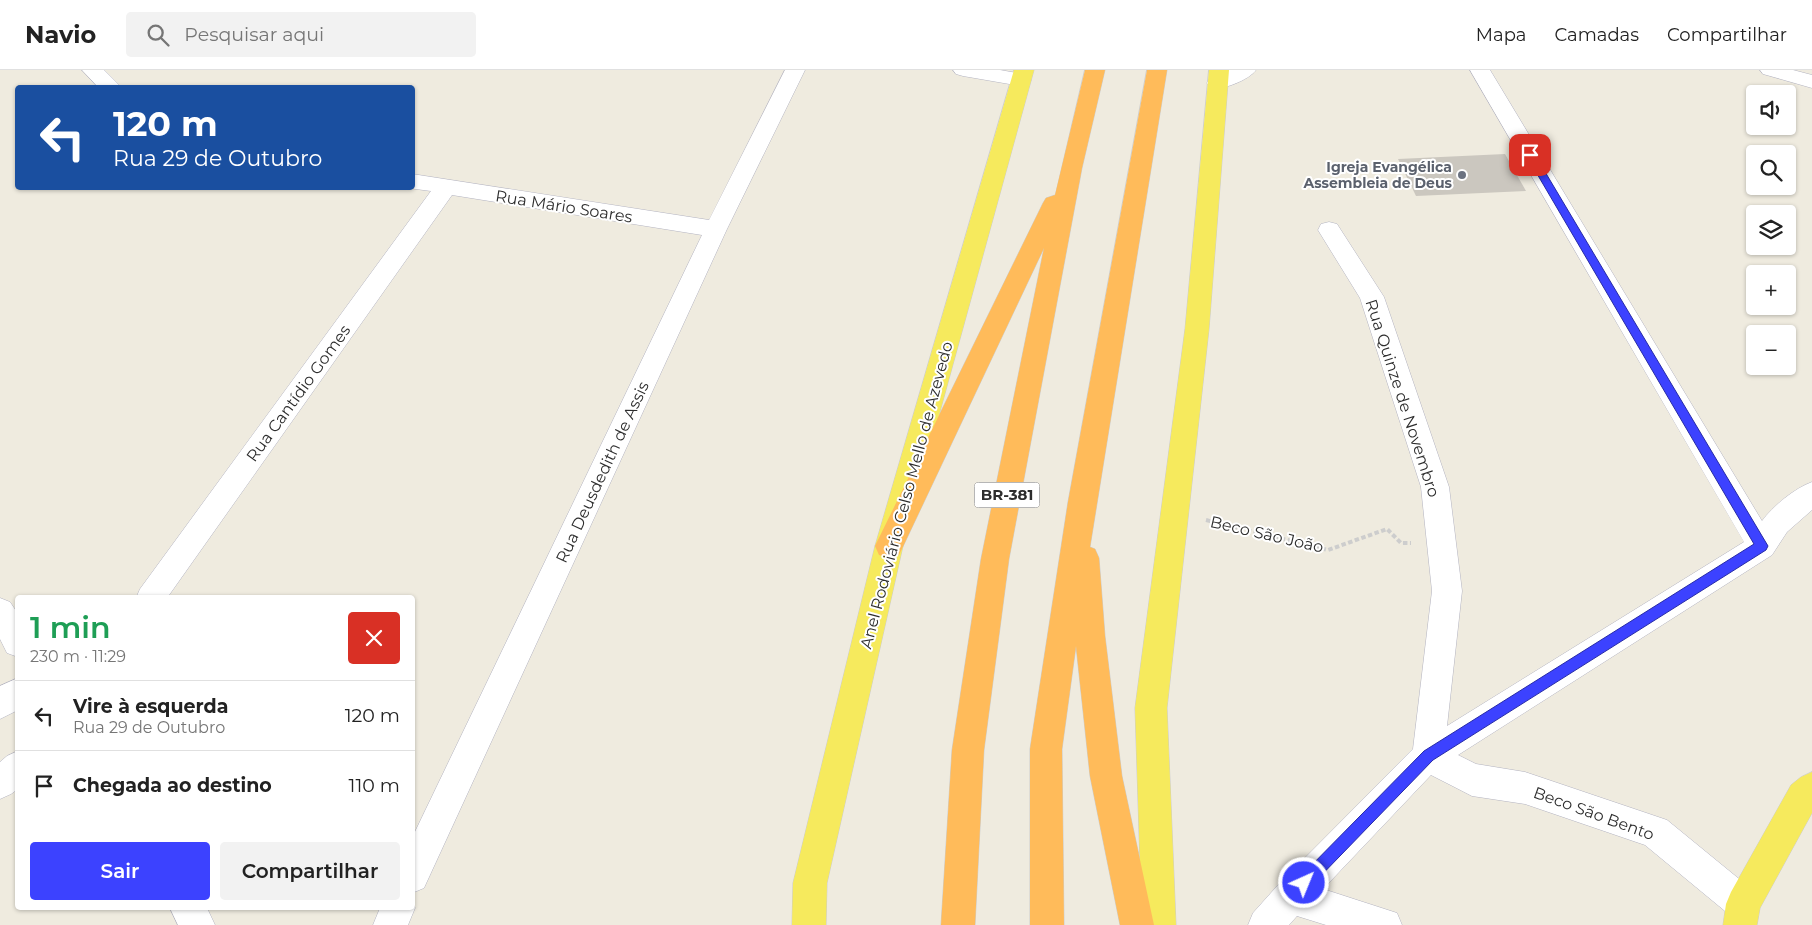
<!DOCTYPE html>
<html lang="pt">
<meta charset="utf-8">
<style>
body{margin:0;font-family:Montserrat,sans-serif;background:#f2f2f2;color:#222;height:100vh;display:flex;flex-direction:column;font-size:19px;white-space:nowrap}
*{box-sizing:border-box;margin:0}
p{font-size:16px;color:#767676}
.icon{flex:none;width:28px;height:28px;fill:none;stroke:currentColor;stroke-width:2;stroke-linecap:round;stroke-linejoin:round}
.map{position:relative;flex:1;overflow:hidden}
.drawer{position:absolute;left:15px;top:525px;width:400px;height:315px;display:flex;flex-direction:column;background:#fff;border-radius:5px;box-shadow:0 1px 4px #0004}
.drawer>*{flex:none}
.banner{position:absolute;left:15px;top:15px;width:400px;height:105px;border-radius:5px;box-shadow:0 1px 4px #0004;background:#1a4fa0;color:#fff;overflow:hidden}
.tools{position:absolute;left:1746px;top:15px;display:grid;gap:10px}
.tools a{display:grid;place-items:center;width:50px;height:50px;border-radius:5px;background:#fff;box-shadow:0 1px 4px #0004;font-size:25px}
.pin{position:absolute;display:grid;place-items:center;width:42px;height:42px;color:#fff;margin:-21px;border-radius:10px;box-shadow:0 2px 8px #0006}
.me{position:absolute;width:55px;margin:-28px;rotate:44deg;stroke-linejoin:round;filter:drop-shadow(0 0 4px #0008)}
.turn{display:flex;align-items:center;gap:18px;height:105px;padding:0 15px;font-size:22px}
.turn .icon{width:65px;height:65px;stroke-width:2.5}
.turn b{display:block;font-size:35px;line-height:42px}
.round{display:grid;place-items:center;flex:none;width:52px;height:52px;border-radius:5px;background:#f2f2f2}
.summary{display:flex;align-items:center;justify-content:space-between;height:85px;padding:0 15px}
h1{font-size:30px;font-weight:600;line-height:38px;color:#1e9e55}
.button{display:flex;gap:10px;margin-top:auto;padding:10px 15px}
.button a{flex:1;height:58px;border-radius:5px;background:#3c42ff;color:#fff;font-size:20px;font-weight:600;line-height:58px;text-align:center}
.button a+a{background:#f2f2f2;color:#222}
ul{padding:0;list-style:none}
li{display:flex;align-items:center;gap:15px;height:70px;padding:0 15px;border-top:1px solid #e0e0e0}
li div{flex:1}
li b{display:block;font-size:19px}
li em{font-style:normal}
header{display:flex;align-items:center;gap:30px;box-sizing:border-box;height:70px;padding:0 25px;background:#fff;border-bottom:1px solid #e0e0e0}
header strong{font-size:24px}
nav{display:flex;gap:28px;margin-inline-start:auto;font-size:18px}
.search{width:350px;height:45px;background:#f2f2f2;display:flex;align-items:center;gap:12px;box-sizing:border-box;padding:0 18px;border-radius:5px;color:#767676;font-size:19px}
.map>svg:first-child{display:block}
</style>
<header>
<strong>Navio</strong>
<div class="search"><svg class="icon" aria-label="search" viewBox="0 0 24 24"><circle cx="10" cy="10" r="6"/><path d="M15 15l6 6"/></svg>Pesquisar aqui</div>
<nav><a>Mapa</a><a>Camadas</a><a>Compartilhar</a></nav>
</header>
<div class="map">
<svg width="1812" height="855" viewBox="0 0 1812 855">
<rect width="100%" height="100%" fill="#efebdf"/>
<path fill="#cbc7bf" d="M 1505,84 L 1526,121 L 1416,126 L 1398,89 Z"/>
<g fill="none" stroke-linecap="round" stroke-linejoin="round">
<g stroke="#b3b3c1" stroke-width="1">
<path id="minor" d="M 82,0 L 104,0 L 122,18 L 99,18 Z
M 785,0 L 805,0 L 727,159 L 424,818 L 412,823 L 412,768 L 702,165 L 452,125 L 167,528 L 136,528 L 140,519 L 431,121 L 408,118 L 412,118 L 412,104 L 709,150 Z
M 953,0 L 1000,0 L 1028,5 L 1031,10 L 1028,15 L 1021,16 L 963,6 L 956,4 Z
M 1229,0 L 1256,0 C 1249,10 1221,21 1210,18 L 1207,13 L 1210,8 Z
M 1470,0 L 1490,0 L 1762,451 C 1773,436 1795,418 1812,412 L 1812,440 L 1787,462 L 1772,485 L 1458,685 L 1476,694 L 1525,702 L 1667,750 L 1755,822 L 1760,834 L 1755,846 L 1743,851 L 1731,846 L 1645,775 L 1525,734 L 1472,726 L 1431,705 L 1323,819 L 1397,843 L 1402,855 L 1326,855 L 1297,846 L 1289,855 L 1248,855 L 1253,843 L 1278,815 L 1413,679 L 1432,521 L 1421,417 L 1360,228 L 1318,160 L 1321,154 L 1329,152 L 1337,154 L 1384,227 L 1449,417 L 1462,521 L 1447,656 L 1744,472 Z
M 1760,0 L 1793,0 L 1812,5 L 1812,18 L 1763,4 Z
M 0,528 L 10,532 L 18,544 L 18,587 L 7,583 L 0,569 Z
M 18,608 L 18,640 L 0,649 L 0,616 Z
M 18,681 L 18,719 L 11,724 L 0,729 L 0,692 L 7,686 Z
M 412,831 L 415,838 L 408,855 L 373,855 L 380,838 L 412,838 Z
M 170,838 L 207,838 L 215,855 L 178,855 Z"/>
</g>
<g stroke="#cdcdcd" stroke-width="1">
<path id="major" d="M 1014,0 L 1034,0 L 903,476 L 827,813 L 826,855 L 792,855 L 793,813 L 875,476 Z
M 1209,0 L 1229,0 L 1209,259 L 1167,638 L 1176,855 L 1142,855 L 1135,638 L 1185,259 Z
M 1812,702 L 1812,743 L 1760,838 L 1757,855 L 1723,855 L 1726,834 L 1731,822 L 1791,715 L 1801,707 Z"/>
</g>
<g stroke="#cdcdcd" stroke-width="1">
<path id="highway" d="M 1085,0 L 1105,0 L 1082,98 L 1009,489 L 984,680 L 975,855 L 941,855 L 952,680 L 981,489 L 1044,178 L 899,485 L 889,488 L 879,485 L 875,476 L 1043,133 L 1046,128 L 1055,125 Z
M 1147,0 L 1167,0 L 1090,477 L 1095,479 L 1099,488 L 1105,566 L 1122,706 L 1154,855 L 1120,855 L 1090,706 L 1076,576 L 1062,679 L 1064,855 L 1030,855 L 1030,679 L 1068,432 Z"/>
</g>
<path stroke="#cdcdcd" stroke-width="4" stroke-dasharray="4.5 2.5" stroke-linecap="butt" d="M 1206,450 L 1328,480 L 1387,459 L 1401,473 L 1411,473"/>
<use href="#minor" fill="#fff" fill-rule="evenodd"/>
<use href="#major" fill="#f6ea5d" fill-rule="evenodd"/>
<use href="#highway" fill="#ffbb5a" fill-rule="evenodd"/>
</g>
<path fill="#3c42ff" stroke="#272ba6" d="M 1530,82 L 1535,85 L 1768,476 L 1766,480 L 1433,690 L 1309,818 L 1304,820 L 1299,818 L 1297,813 L 1299,808 L 1424,681 L 1754,474 L 1526,85 Z"/>
<circle fill="#6b7280" stroke="#fff" stroke-width="2" cx="1462" cy="105" r="5"/>
<g text-anchor="middle" stroke-width="4" stroke-linejoin="round" paint-order="stroke">
<g font-size="14" font-weight="bold" fill="#5b616d" stroke="#fff" text-anchor="end">
<text x="1452" y="102">Igreja Evangélica<tspan x="1452" dy="16">Assembleia de Deus</tspan></text>
</g>
<rect fill="#fff" stroke="#6c6c6c" stroke-width="1" x="974.5" y="412.5" width="65" height="25" rx="4"/>
<g font-size="15" font-weight="bold" fill="#2d2d2d">
<text x="1007" y="430">BR-381</text>
</g>
<g font-size="16" fill="#2d2d2d" stroke="#fff">
<text transform="translate(564 136) rotate(9)" y="6">Rua Mário Soares</text>
<text transform="translate(298 323) rotate(-54)" y="6">Rua Cantídio Gomes</text>
<text transform="translate(1403 328) rotate(72)" y="6">Rua Quinze de Novembro</text>
<text transform="translate(602 402) rotate(-65)" y="6">Rua Deusdedith de Assis</text>
<text transform="translate(906 425) rotate(-75)" y="6">Anel Rodoviário Celso Mello de Azevedo</text>
<text transform="translate(1267 464) rotate(13)" y="6">Beco São João</text>
<text transform="translate(1594 743) rotate(20)" y="6">Beco São Bento</text>
</g>
</g>
</svg>
<div class="tools">
<a><svg class="icon" aria-label="sound" viewBox="0 0 24 24"><path d="M4 9h4l5-4v14l-5-4H4zM17 9q2 3 0 6"/></svg></a>
<a><svg class="icon" aria-label="search" viewBox="0 0 24 24"><circle cx="10" cy="10" r="6"/><path d="M15 15l6 6"/></svg></a>
<a><svg class="icon" aria-label="layers" viewBox="0 0 24 24"><path d="M12 4l9 5-9 5-9-5zM3 14l9 5 9-5"/></svg></a>
<a>+</a>
<a>−</a>
</div>
<div class="pin" style="left:1530px;top:85px;background:#d93025"><svg class="icon" aria-label="arrive" viewBox="0 0 24 24"><path d="M6 21V4h12l-3 4 3 4H6"/></svg></div>
<svg class="me" style="left:1304px;top:813px" viewBox="-20 -20 40 40"><circle r="17" fill="#3c42ff" stroke="#fff" stroke-width="3"/><path d="M0-11L8 9 0 5-8 9z" fill="#fff"/></svg>
<div class="banner">
<div class="turn"><svg class="icon" aria-label="left" viewBox="0 0 24 24"><path d="M17 20v-9H6M10 6l-5 5 5 5"/></svg><div><b>120 m</b>Rua 29 de Outubro</div></div>
</div>
<section class="drawer">
<div class="summary"><div><h1>1 min</h1><p>230 m · 11:29</p></div><a class="round" style="background:#d93025;color:#fff"><svg class="icon" aria-label="close" viewBox="0 0 24 24"><path d="M6 6l12 12M18 6L6 18"/></svg></a></div>
<ul>
<li><svg class="icon" aria-label="left" viewBox="0 0 24 24"><path d="M17 20v-9H6M10 6l-5 5 5 5"/></svg><div><b>Vire à esquerda</b><p>Rua 29 de Outubro</p></div><em>120 m</em></li>
<li><svg class="icon" aria-label="arrive" viewBox="0 0 24 24"><path d="M6 21V4h12l-3 4 3 4H6"/></svg><div><b>Chegada ao destino</b></div><em>110 m</em></li>
</ul>
<div class="button"><a>Sair</a><a>Compartilhar</a></div>
</section>
</div>
